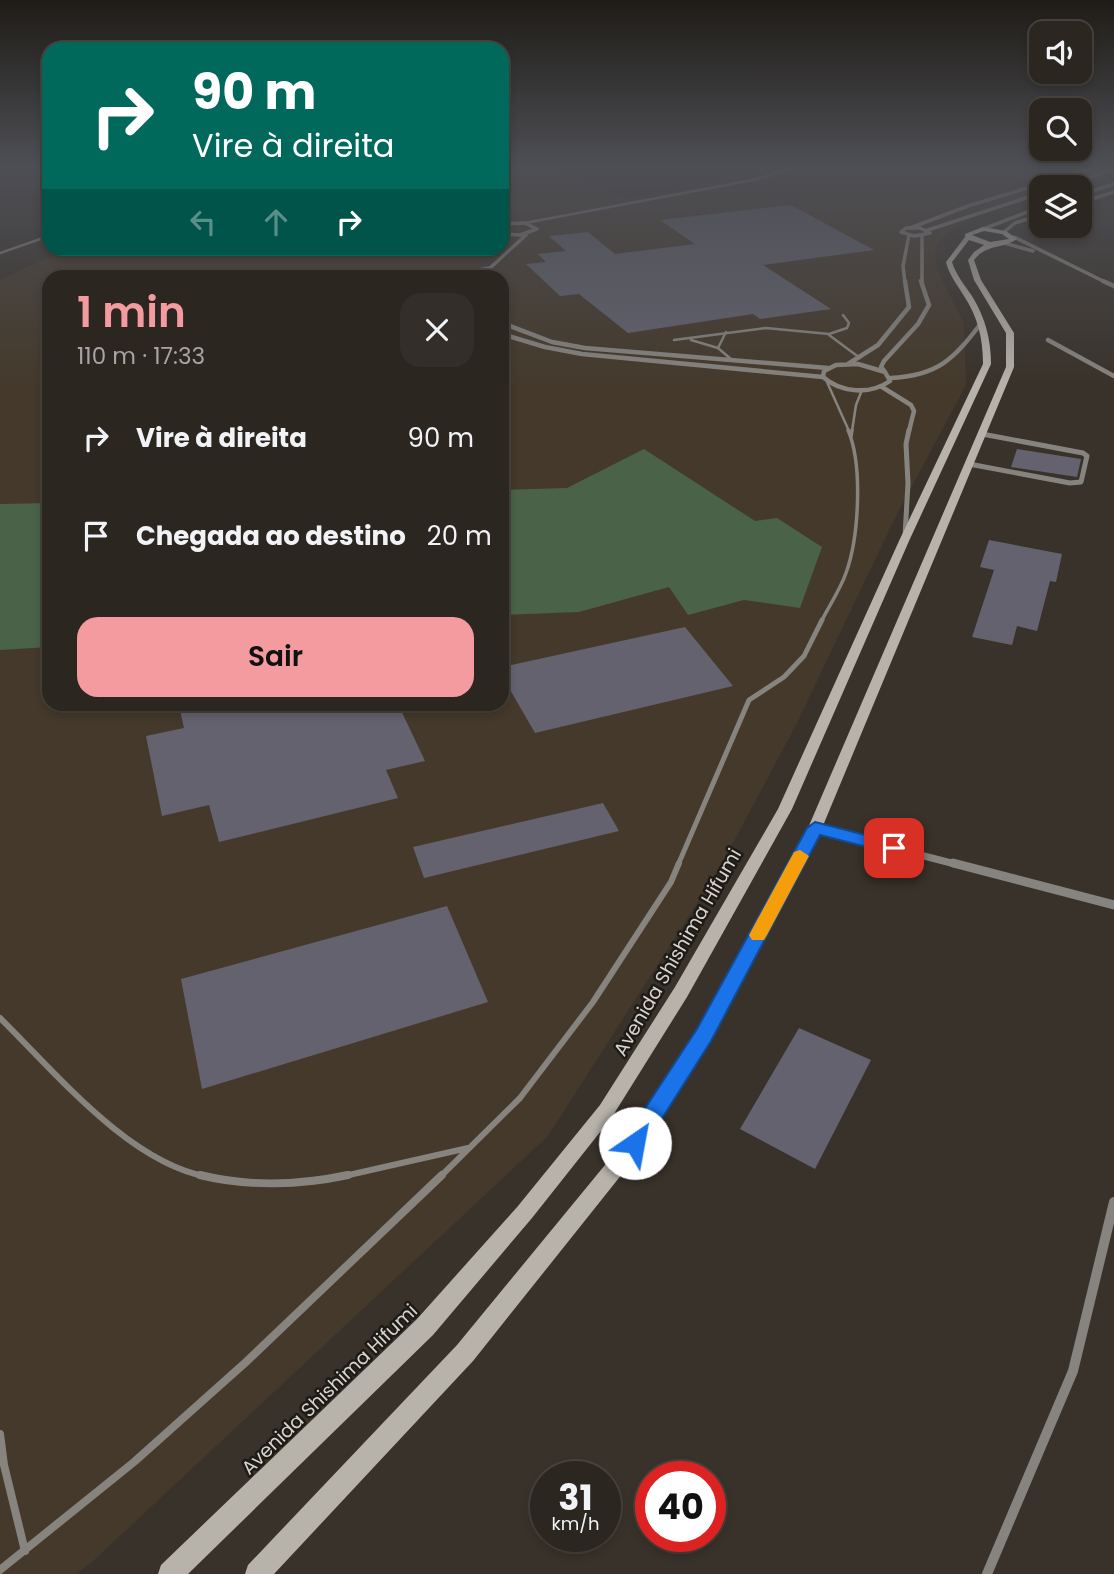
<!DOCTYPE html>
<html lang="pt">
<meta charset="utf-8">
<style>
body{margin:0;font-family:Poppins,sans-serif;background:#332e29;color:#f1f3f6;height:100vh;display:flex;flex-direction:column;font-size:26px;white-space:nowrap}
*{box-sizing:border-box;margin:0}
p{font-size:23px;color:#a6a5a5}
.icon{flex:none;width:38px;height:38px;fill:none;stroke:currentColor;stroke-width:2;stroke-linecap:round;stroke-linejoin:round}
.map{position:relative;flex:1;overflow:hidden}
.drawer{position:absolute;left:42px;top:270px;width:467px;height:441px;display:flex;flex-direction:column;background:#2b2620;border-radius:21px;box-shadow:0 4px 10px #0003,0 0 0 2px #47433e}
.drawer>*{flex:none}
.guide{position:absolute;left:42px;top:42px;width:467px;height:214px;border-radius:21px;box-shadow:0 4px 10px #0003,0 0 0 2px #47433e;background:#00695c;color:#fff;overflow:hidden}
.controls{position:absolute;left:1029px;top:21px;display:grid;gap:14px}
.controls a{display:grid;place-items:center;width:63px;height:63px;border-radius:14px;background:#2b2620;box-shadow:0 4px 10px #0003,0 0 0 2px #47433e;font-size:35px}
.speed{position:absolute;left:530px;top:1461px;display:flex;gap:14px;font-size:35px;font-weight:700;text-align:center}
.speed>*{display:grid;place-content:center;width:91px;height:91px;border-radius:50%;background:#2b2620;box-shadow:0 4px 10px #0003,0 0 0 2px #47433e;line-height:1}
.speed small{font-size:18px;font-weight:400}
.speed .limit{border:10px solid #d22;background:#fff;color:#111}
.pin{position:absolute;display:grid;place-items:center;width:60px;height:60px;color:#fff;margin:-30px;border-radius:14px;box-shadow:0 4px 10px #0006}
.me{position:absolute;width:77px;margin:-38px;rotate:33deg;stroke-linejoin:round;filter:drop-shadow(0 0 5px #0008)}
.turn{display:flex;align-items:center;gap:24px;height:147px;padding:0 35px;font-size:32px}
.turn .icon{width:91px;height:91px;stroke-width:2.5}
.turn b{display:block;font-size:49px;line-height:60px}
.lanes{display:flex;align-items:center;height:66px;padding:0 35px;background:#0003;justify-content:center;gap:35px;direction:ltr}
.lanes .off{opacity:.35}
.round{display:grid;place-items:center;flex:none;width:74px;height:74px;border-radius:21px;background:#332e29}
.overview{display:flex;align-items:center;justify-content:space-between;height:119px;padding:0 35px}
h1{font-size:42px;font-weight:600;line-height:52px;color:#f49b9f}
.cta{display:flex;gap:14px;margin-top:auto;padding:14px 35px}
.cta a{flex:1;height:80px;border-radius:21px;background:#f49b9f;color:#111;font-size:28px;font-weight:600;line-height:80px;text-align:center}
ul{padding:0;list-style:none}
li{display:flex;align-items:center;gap:21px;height:98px;padding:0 35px}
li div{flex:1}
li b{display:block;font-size:26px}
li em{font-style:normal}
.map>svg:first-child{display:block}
</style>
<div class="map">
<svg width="1114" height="1574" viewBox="0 0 1114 1574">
<rect width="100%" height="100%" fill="#39322a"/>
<path fill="#44392b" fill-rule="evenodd" d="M 502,165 L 539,165 L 626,198 L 748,180 L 799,165 L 1114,165 L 1114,176 L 1075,187 L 1041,187 L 1041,197 L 975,217 L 947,234 L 938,243 L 935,252 L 937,270 L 964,323 L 966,385 L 895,518 L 795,727 L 719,869 L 548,1136 L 92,1562 L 76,1574 L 0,1574 L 0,280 L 65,249 L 502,248 ZM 49,276 L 502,276 L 502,704 L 49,704 Z"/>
<path fill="#4a6247" d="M 644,449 L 755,521 L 777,518 L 822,547 L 800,608 L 744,600 L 688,615 L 669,587 L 579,612 L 502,615 L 502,490 L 567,488 Z
M 49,503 L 49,647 L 0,650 L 0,504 Z"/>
<path fill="#63626e" d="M 791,205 L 874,250 L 763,265 L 831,309 L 760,319 L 753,314 L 628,333 L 579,294 L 560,296 L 526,264 L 546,262 L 538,254 L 566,251 L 549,236 L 588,232 L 615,254 L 695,244 L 660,220 Z
M 1017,449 L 1081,459 L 1077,477 L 1011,467 Z
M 989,540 L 1062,554 L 1056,582 L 1050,581 L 1037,631 L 1017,626 L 1012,645 L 972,637 L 994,570 L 980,567 Z
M 685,627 L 733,686 L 535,733 L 502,676 L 502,667 Z
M 211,704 L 398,704 L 425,761 L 386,770 L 398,798 L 219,842 L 209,805 L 162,816 L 146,736 L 184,728 L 180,710 Z
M 603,803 L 619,831 L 424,878 L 413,847 Z
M 447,906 L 488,1002 L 202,1089 L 181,979 Z
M 799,1028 L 871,1060 L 815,1169 L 740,1129 Z"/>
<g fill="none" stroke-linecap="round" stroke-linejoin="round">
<path stroke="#87847f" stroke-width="2.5" d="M 525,223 L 753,180 L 805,165
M 0,253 L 49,236
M 285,276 L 294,276
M 726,332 L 718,348 L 732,360
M 829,335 L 860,358
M 674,340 L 766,328 L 829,334 L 847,328 L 849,323 L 843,315
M 691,340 L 718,348
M 827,382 L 849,431
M 852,431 L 856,405 L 862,390"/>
<path stroke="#87847f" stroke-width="3.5" d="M 851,437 L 852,430
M 821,622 C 829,606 840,590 846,573 C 859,537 863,465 848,430"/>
<path stroke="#87847f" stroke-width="5" d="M 678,865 L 749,700 L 784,677 L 804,656 L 822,620"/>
<path stroke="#87847f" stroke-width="6" d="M 0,1018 C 56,1073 129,1163 208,1177
M 340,1177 L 468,1148
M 440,1177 L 520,1098 L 593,1002 L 671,882 L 679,863"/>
<path stroke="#87847f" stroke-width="8" d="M 200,1175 C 248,1187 301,1185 348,1175
M 0,1434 L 4,1465 L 25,1551
M 0,1570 L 134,1462 L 246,1362 L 442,1175"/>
<path stroke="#87847f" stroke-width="3.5" d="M 1062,187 L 1114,169
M 1080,195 L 1114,184
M 1080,203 L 1114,192
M 502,224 L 525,223 L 537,229 L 520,235 L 502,234
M 906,228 L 920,228 L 930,233 L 914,236 L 901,232 Z
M 910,228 L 968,206 L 1103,165
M 983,229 L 1041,207
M 928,230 L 1041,193
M 1004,232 L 1015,223 L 1041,215
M 1014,237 L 1107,283
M 1004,243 L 1033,251
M 442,276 L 490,268
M 486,276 L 490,268 L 526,235
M 905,283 L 903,266 L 909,235
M 922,283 L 922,236"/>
<path stroke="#87847f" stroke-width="4.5" d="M 1103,281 L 1114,286
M 502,323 L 552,342 L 585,348 L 828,368
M 502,334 L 545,347 L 582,354 L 823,377
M 1048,340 L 1114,376
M 848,364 L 878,345 L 909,307 L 905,281
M 858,364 L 885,372 L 890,381 C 870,395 841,393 823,377 L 824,371 L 836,365 Z
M 885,372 L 881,367 L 884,361 L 918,324 L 929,305 L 921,281
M 890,378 C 938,376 954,359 982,322
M 882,387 L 911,405 L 914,411 L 909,431"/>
<path stroke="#87847f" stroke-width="5" d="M 969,464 L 1070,483 L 1081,482 L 1087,456 L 1083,453 L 982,434
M 905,536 L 908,483 L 906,444 L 909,430"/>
<path stroke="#87847f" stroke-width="7" d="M 815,828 L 959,865"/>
<path stroke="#87847f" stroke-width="9" d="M 953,863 L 1114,905"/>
<path stroke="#87847f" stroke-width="10" d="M 987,1574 L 1073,1371 L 1114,1202"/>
<path fill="#b7b2aa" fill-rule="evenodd" d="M 983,227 L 1006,231 L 1017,239 C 1003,249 986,244 974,260 L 981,280 L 1014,333 L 1014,367 L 822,828 L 710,1040 L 642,1149 L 473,1361 L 274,1574 L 245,1574 L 248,1565 L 457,1345 L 628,1137 L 698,1030 L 808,828 L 1006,367 L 1006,333 L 974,280 L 968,260 L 974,252 L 984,245 L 969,240 L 952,262 C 956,275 964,284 972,296 C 985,317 991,339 991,364 L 909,541 L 792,809 L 687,997 L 612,1117 L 532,1218 L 433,1335 L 188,1574 L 158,1574 L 161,1565 L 417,1319 L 518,1206 L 600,1105 L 675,987 L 778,809 L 899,541 L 983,364 C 983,339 978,317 964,296 C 957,284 949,275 946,262 L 965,237 L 965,234 ZM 984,231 L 1002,234 L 1009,239 L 990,242 L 972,235 Z"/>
</g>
<linearGradient id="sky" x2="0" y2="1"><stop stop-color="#1f1c17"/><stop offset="0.43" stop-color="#4e4f55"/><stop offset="1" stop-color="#4e4f55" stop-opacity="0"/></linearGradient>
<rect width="1114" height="386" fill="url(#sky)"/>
<path fill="#1a73e8" stroke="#114b97" stroke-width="2" d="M 815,822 L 900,844 L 903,848 L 894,854 L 820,835 L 711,1041 L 642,1150 L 635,1152 L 627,1150 L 624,1143 L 627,1136 L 697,1029 L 807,828 Z"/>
<path fill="#f59e0b" d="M 800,850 L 809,856 L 767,935 L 764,940 L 752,940 L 749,935 L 794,852 Z"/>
<g text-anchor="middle" stroke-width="5" stroke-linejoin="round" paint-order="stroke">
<g font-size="19" fill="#d7d3cd" stroke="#1e1b17">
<text transform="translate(677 952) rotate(-60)" y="7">Avenida Shishima Hifumi</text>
<text transform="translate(329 1389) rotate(-44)" y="7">Avenida Shishima Hifumi</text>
</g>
</g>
</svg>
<div class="controls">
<a><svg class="icon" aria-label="sound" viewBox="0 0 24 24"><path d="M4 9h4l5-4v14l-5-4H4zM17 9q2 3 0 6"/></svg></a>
<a><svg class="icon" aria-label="search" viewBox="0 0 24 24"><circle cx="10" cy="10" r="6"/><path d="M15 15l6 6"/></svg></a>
<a><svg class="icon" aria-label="layers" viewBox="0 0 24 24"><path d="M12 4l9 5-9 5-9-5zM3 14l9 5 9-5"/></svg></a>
</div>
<div class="speed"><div>31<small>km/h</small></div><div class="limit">40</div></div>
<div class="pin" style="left:894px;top:848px;background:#d93025"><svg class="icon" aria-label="arrive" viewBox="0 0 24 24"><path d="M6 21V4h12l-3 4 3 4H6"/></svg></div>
<svg class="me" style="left:635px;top:1143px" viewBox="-20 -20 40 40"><circle r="19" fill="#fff"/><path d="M0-13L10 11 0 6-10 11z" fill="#1a73e8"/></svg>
<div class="guide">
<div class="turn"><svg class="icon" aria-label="right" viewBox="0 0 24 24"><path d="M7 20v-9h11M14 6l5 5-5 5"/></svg><div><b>90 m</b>Vire à direita</div></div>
<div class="lanes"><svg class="icon off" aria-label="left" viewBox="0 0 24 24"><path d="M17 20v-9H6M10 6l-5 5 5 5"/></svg><svg class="icon off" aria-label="ahead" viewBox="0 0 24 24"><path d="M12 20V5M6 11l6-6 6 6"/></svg><svg class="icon" aria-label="right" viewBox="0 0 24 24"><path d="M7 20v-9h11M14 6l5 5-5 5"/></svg></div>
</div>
<section class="drawer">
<div class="overview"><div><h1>1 min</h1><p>110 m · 17:33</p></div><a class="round"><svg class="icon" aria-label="close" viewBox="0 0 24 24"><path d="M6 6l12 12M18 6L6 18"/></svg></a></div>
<ul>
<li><svg class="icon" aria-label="right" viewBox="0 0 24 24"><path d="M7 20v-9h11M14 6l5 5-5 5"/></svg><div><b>Vire à direita</b></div><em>90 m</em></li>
<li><svg class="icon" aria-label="arrive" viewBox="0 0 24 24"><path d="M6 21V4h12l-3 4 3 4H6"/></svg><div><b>Chegada ao destino</b></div><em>20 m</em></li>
</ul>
<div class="cta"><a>Sair</a></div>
</section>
</div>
